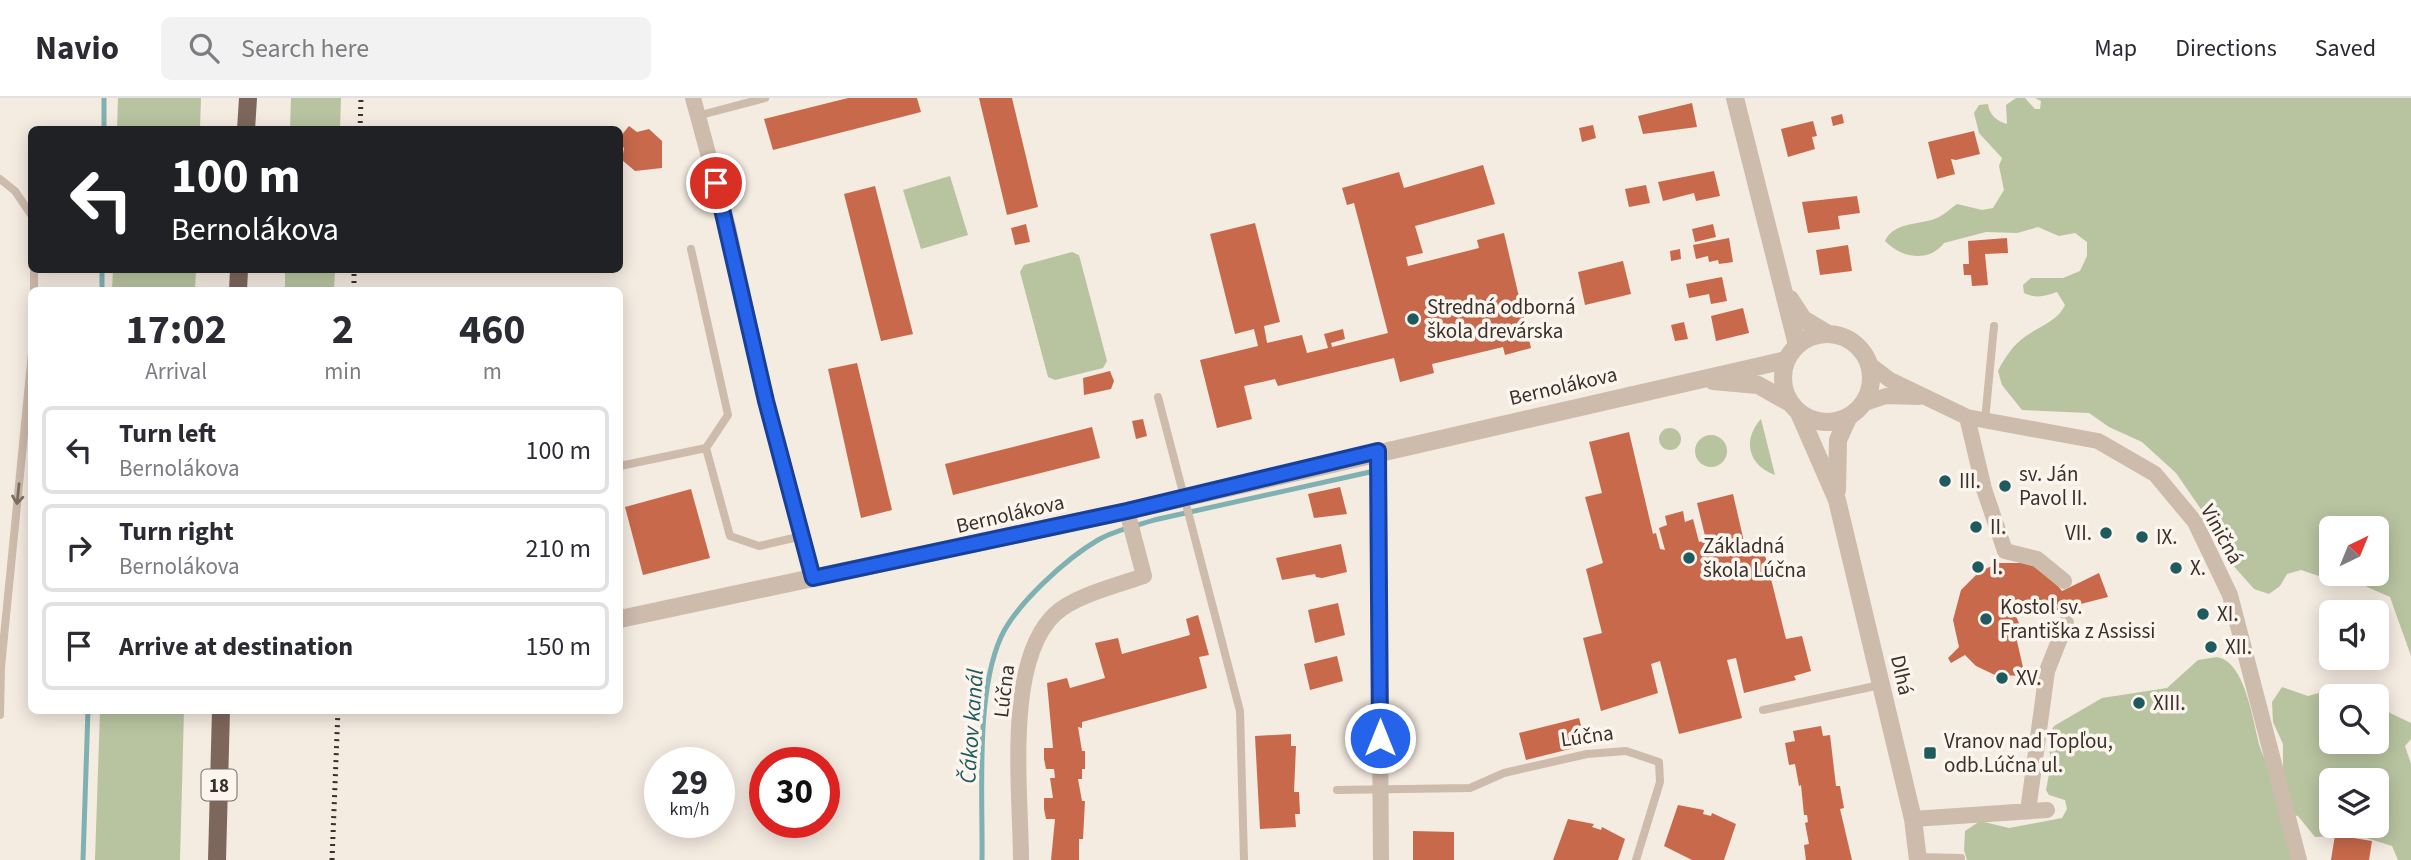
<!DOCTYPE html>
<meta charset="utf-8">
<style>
body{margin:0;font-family:"Source Sans 3",sans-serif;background:#f2f2f3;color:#2b2b33;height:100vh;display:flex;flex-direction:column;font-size:26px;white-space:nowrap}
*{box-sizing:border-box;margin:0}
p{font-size:23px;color:#7c7c81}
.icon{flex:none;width:38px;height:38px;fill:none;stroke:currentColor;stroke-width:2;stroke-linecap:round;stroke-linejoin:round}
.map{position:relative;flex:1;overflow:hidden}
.side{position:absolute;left:28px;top:189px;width:595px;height:427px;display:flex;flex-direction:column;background:#fff;border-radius:10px;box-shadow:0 4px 18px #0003}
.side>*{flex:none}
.hud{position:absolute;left:28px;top:28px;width:595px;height:147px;border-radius:10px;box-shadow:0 4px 18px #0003;background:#202124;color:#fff;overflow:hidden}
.needle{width:46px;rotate:43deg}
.controls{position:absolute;left:2319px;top:418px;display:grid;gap:14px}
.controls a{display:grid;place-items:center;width:70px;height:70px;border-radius:10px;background:#fff;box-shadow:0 4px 18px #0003;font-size:35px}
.speed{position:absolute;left:644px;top:649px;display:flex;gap:14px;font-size:35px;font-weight:700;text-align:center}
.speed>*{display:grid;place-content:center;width:91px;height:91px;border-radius:50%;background:#fff;box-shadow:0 4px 18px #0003;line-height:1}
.speed small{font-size:18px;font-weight:400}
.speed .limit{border:10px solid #d22;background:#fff;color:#111}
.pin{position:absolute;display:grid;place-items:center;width:60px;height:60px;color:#fff;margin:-30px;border:4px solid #fff;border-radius:50%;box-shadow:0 2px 7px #0007}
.me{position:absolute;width:77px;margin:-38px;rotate:0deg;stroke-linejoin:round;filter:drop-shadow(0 0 5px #0008)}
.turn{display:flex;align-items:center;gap:24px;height:147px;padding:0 28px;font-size:32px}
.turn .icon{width:91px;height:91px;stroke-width:2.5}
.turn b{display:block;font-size:49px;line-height:60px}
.eta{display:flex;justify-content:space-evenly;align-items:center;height:119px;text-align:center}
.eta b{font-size:42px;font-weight:700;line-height:49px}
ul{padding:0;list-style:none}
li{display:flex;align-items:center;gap:21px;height:88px;margin:0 14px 10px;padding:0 14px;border:4px solid #e1e1e2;border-radius:10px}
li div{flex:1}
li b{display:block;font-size:26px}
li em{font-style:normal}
header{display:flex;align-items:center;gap:42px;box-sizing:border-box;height:98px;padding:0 35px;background:#fff;border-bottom:2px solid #e1e1e2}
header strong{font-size:33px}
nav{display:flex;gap:38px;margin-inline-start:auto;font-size:24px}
.search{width:490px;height:63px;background:#f2f2f3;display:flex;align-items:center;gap:18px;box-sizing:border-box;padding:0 24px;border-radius:10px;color:#7c7c81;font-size:26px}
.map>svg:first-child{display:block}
</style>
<header>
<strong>Navio</strong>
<div class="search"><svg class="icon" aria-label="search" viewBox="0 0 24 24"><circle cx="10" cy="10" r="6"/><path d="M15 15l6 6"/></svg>Search here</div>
<nav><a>Map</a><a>Directions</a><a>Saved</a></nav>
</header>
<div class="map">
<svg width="2411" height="762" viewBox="0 0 2411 762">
<rect width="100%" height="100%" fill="#f4ebe1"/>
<path fill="#b8c4a0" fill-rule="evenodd" d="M 118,0 L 201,0 L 200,31 L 117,31 Z
M 291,0 L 341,0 L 340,31 L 290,31 Z
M 2016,0 L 2025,0 L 2035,11 L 2040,11 L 2041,3 L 2035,0 L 2411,0 L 2411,558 L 2390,499 L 2367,489 L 2357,480 L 2334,483 L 2301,472 L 2287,476 L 2280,488 L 2269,496 L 2254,491 L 2223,456 L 2207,420 L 2176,375 L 2142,344 L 2109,329 L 2089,315 L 2022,312 L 2002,287 L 1998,273 C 2005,259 2013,247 2026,238 C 2040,228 2058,223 2065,207 L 2057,194 C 2045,198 2037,201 2024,195 L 2023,187 L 2031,180 L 2063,180 L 2080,173 L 2087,158 L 2087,144 L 2075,135 L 2059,138 L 2038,129 L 2017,135 L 1986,134 L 1944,145 C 1929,165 1901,160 1885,143 C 1895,122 1922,128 1939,119 C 1945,116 1951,110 1957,106 L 1982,112 L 1993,110 L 2004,92 L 1999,68 L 2002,60 L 1979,35 L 1974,15 L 1979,7 L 1988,6 C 1989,17 1997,23 2007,26 L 2006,7 ZM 2331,430 L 2376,430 L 2376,476 L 2331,476 Z
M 950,78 L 968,137 L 921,151 L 903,92 Z
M 1072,154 L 1079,157 L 1107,263 L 1103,270 L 1055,282 L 1048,279 L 1020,174 L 1024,167 Z
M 113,172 L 196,172 L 195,192 L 112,192 Z
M 285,172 L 335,172 L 334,192 L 285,192 Z
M 1761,321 L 1775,377 C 1748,367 1742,342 1761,321 Z
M1659 341a11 11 0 1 1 22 0a11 11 0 1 1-22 0Z
M1695 353a16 16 0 1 1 32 0a16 16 0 1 1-32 0Z
M 2217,559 C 2246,564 2253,625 2260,649 C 2263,661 2273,673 2279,683 L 2283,681 L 2283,646 L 2273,624 L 2272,604 L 2282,589 L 2308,598 L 2329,592 L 2345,598 L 2373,598 L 2331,598 L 2331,644 L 2376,644 L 2377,602 L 2390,615 L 2411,625 L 2411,641 L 2405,648 L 2411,666 L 2411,762 L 2398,762 L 2392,748 L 2357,737 L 2315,739 L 2298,718 L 2287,716 L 2298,762 L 1967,762 L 1964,752 L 1965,733 L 1980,723 L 2009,730 L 2062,720 L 2067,711 L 2065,702 L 2049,697 L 2046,692 L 2051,666 L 2048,639 L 2054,628 L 2102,600 L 2167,590 L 2198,562 ZM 2331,682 L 2376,682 L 2376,728 L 2331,728 Z
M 100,613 L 184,613 L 180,762 L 95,762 Z"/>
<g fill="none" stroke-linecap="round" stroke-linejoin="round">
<path stroke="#7fb0b2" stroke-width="5" d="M 104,32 L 104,0
M 102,172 L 102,192
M 83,762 L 88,612
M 982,762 C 983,699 975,596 1001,539 C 1016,506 1067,460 1098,442 C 1115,432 1136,428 1154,422 L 1370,374"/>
</g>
<path fill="#c8694b" d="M 848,0 L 917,0 L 921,14 L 773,52 L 764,21 Z
M 979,0 L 1012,0 L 1038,109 L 1007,117 Z
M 1692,5 L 1697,29 L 1643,36 L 1638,18 Z
M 1842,16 L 1844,25 L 1833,28 L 1831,19 Z
M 1813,23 L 1817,38 L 1812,39 L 1815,51 L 1788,59 L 1781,31 Z
M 1593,27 L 1596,40 L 1582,44 L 1579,30 Z
M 629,28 L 637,34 L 649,31 L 662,43 L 662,70 L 635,73 L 622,62 L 624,50 L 620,46 L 620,39 Z
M 1974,33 L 1980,56 L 1956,62 L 1951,61 L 1955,76 L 1937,81 L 1928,44 Z
M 1483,67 L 1495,106 L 1415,128 L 1423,155 L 1406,159 L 1408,168 L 1479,150 L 1477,142 L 1504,135 L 1531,250 L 1505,257 L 1503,249 L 1432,266 L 1434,275 L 1400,284 L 1394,260 L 1278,288 L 1275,281 L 1244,288 L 1252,321 L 1217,330 L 1200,262 L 1258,248 L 1254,231 L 1235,236 L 1210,136 L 1255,125 L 1280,224 L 1264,228 L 1267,245 L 1302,237 L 1307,255 L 1328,250 L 1324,236 L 1343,231 L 1345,241 L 1331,245 L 1332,249 L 1388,235 L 1354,105 L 1347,107 L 1342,90 L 1399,74 L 1404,90 Z
M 1714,73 L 1720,98 L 1696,103 L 1694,95 L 1663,103 L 1658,84 Z
M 1646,87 L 1650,105 L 1629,109 L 1625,91 Z
M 875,88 L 913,236 L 881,243 L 844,96 Z
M 1857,98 L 1860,115 L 1838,118 L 1840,131 L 1808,135 L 1802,104 Z
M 1026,126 L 1030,144 L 1015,147 L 1011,130 Z
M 1713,126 L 1716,139 L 1695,144 L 1692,131 Z
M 1729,140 L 1733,164 L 1719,166 L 1718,162 L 1709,164 L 1708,158 L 1696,161 L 1693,147 Z
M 2007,140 L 2008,155 L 1985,156 L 1988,187 L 1972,188 L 1971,177 L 1964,177 L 1963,166 L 1969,166 L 1968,143 Z
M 1848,147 L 1852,173 L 1820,177 L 1816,152 Z
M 1680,151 L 1681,161 L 1671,163 L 1670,153 Z
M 1623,163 L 1631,196 L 1585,207 L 1578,174 Z
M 1722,179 L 1727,203 L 1711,206 L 1709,196 L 1689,200 L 1686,186 Z
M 1743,210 L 1749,235 L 1716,243 L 1711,218 Z
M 1684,224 L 1688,241 L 1675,243 L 1671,227 Z
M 857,265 L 892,412 L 861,420 L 828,271 Z
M 1110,273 L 1114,283 L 1111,291 L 1084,297 L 1083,280 Z
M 1143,321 L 1147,338 L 1136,341 L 1132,323 Z
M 1092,329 L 1100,360 L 953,397 L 945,366 Z
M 1629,334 L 1653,436 L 1656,435 L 1660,451 L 1665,452 L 1659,430 L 1667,427 L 1665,418 L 1683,413 L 1685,424 L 1693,421 L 1699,444 L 1706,442 L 1697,405 L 1733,396 L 1745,448 L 1762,445 L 1786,541 L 1802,538 L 1811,573 L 1794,578 L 1796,582 L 1744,595 L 1736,560 L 1727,562 L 1742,620 L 1679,636 L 1660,563 L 1651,566 L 1658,595 L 1601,613 L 1583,540 L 1602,535 L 1586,471 L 1603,465 L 1585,399 L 1602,395 L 1589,344 Z
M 1340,389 L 1347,416 L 1314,420 L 1308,396 Z
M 691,391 L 710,460 L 643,477 L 625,409 Z
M 1341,446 L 1347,474 L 1322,480 L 1316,479 L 1315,476 L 1282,482 L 1276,460 Z
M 1998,465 L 2022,465 L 2033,468 L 2053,482 L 2062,493 L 2099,475 L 2108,499 L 2034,518 L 2028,507 L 2018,501 L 2014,514 L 2019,525 L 2014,530 L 2025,578 L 1995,577 L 1976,568 L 1965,557 L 1951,565 L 1948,560 L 1959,549 L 1953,522 L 1961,492 L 1979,474 Z
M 1338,505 L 1345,537 L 1315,545 L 1308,512 Z
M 1198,517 L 1209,557 L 1199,559 L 1207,590 L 1082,624 L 1082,630 L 1078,629 L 1082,653 L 1085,653 L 1085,671 L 1082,671 L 1082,681 L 1078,681 L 1082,703 L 1085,703 L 1083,741 L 1079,741 L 1079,762 L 1051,762 L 1055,721 L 1046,721 L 1044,711 L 1044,700 L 1053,700 L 1050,680 L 1055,680 L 1054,671 L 1046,671 L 1044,661 L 1044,650 L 1053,650 L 1047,585 L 1067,580 L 1070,590 L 1105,580 L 1095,545 L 1118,540 L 1122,556 L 1190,537 L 1186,521 Z
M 1337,558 L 1343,583 L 1310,592 L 1304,566 Z
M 1579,620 L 1586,647 L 1526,662 L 1519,635 Z
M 1821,628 L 1823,638 L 1830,637 L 1836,688 L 1840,688 L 1844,710 L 1840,711 L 1852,762 L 1806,762 L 1804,747 L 1809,746 L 1805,725 L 1808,724 L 1807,717 L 1804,717 L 1801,687 L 1799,688 L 1795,666 L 1789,667 L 1785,645 L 1795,643 L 1793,633 Z
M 1291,636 L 1291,648 L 1296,648 L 1294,694 L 1299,694 L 1300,716 L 1295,716 L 1296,729 L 1260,731 L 1255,638 Z
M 1678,707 L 1704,712 L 1703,716 L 1711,718 L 1712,715 L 1736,726 L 1724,762 L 1692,762 L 1664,748 Z
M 1568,721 L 1594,726 L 1592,729 L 1601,732 L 1602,729 L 1625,741 L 1618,762 L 1553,762 Z
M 1413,733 L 1454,734 L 1454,762 L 1413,762 Z
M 2335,737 L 2372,743 L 2369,762 L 2331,762 Z"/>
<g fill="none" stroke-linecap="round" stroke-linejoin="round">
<path stroke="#cdbbac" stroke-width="8" d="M 697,18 L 765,0
M 0,81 L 15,93 L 32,118
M 691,151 L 728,317 L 706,350 L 730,438 L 759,448 L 802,438
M 34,172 L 34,192
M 1158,299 L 1240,613 L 1244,762
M 1985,322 L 1994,228
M 620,368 L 706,350
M 1763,612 L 1880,587
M 0,617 L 1,569 L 32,255
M 1337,692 L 1470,690 L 1504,675 L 1587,656 L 1626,653 L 1659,664 L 1660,684 L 1636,762
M 1918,759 L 1961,760"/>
<path stroke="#cdbbac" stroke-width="16" d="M 693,0 L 728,129 L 766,303 L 813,480
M 1869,266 L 1890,282 L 1967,319 L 2098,343 L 2155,376 L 2195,424 L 2230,497 L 2299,762
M 1865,305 L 1886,298 L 1919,299
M 1967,319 L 1984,391 L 2005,453 L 2037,461 L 2064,483
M 1378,353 L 1381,762
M 2028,713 L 2047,573 L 2066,525
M 1913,721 L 2047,712
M 1021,762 C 1021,696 1004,564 1055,516 C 1074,498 1118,487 1144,478 L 1127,413"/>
<path stroke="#cdbbac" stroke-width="18" d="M 1735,0 L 1797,247
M 1790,201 L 1803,221 L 1828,236
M1783 280a44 44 0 1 1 88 0a44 44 0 1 1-88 0Z
M 1713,283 L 1758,287 L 1790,305
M 1799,315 L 1837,402 L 1913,721 L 1918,762
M 1837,392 L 1838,342 L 1848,320
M 620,521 L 1127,413 L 1786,262"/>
<path stroke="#7d675c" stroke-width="18" d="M 246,32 L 248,0
M 238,192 L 239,172
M 217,762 L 221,612"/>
<path stroke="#3b302b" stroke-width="5" stroke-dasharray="2 5" stroke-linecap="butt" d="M 360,32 L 361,0
M 354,192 L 354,172
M 332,762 L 338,612"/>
</g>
<defs><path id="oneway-shaft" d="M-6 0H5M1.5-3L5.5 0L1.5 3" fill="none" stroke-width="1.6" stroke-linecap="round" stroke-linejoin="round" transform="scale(1.75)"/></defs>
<use stroke="#7d6f65" href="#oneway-shaft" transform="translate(18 396) rotate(96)"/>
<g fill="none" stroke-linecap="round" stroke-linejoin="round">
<g stroke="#184099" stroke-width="18">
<path id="route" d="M 716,85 L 766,303 L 813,480 L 1127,413 L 1378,353 L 1380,640"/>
</g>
<use href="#route" stroke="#2563eb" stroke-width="12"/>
</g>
<g fill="#1f5a5e" stroke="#fbf5ee" stroke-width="2.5">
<circle cx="1413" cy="221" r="7"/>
<circle cx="1945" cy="383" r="7"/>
<circle cx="2005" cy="388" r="7"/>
<circle cx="1976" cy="429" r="7"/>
<circle cx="2106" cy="435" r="7"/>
<circle cx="2142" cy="439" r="7"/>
<circle cx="1689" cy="460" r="7"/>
<circle cx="1978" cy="469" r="7"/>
<circle cx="2176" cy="470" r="7"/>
<circle cx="2203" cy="516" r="7"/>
<circle cx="1986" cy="521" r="7"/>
<circle cx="2211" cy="549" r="7"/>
<circle cx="2002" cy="580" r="7"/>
<circle cx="2139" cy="605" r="7"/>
<rect x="1923" y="648" width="14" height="14" rx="3.5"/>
</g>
<g text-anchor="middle" stroke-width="7" stroke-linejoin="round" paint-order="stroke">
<rect fill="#fbf5ee" stroke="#756b66" stroke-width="2" x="201.5" y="671.5" width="35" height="31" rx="5"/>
<g font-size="19" font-weight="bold" fill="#3b302b">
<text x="219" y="694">18</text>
</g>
<g font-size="21" fill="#3b302b" stroke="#fbf5ee" text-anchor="start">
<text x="1427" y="216">Stredná odborná<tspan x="1427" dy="24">škola drevárska</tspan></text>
<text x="2019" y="383">sv. Ján<tspan x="2019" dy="24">Pavol II.</tspan></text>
<text x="1959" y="390">III.</text>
<text x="1990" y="436">II.</text>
<text x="2092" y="442" text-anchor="end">VII.</text>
<text x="2156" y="446">IX.</text>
<text x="1703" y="455">Základná<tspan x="1703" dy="24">škola Lúčna</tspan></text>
<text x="1992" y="476">I.</text>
<text x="2190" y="477">X.</text>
<text x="2000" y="516">Kostol sv.<tspan x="2000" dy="24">Františka z Assissi</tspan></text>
<text x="2217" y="523">XI.</text>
<text x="2225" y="556">XII.</text>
<text x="2016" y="587">XV.</text>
<text x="2153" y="612">XIII.</text>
<text x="1944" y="650">Vranov nad Topľou,<tspan x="1944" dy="24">odb.Lúčna ul.</tspan></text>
</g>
<g font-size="21" fill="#3b302b" stroke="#fbf5ee">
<text transform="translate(1563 288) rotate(-13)" y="7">Bernolákova</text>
<text transform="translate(1010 416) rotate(-13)" y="7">Bernolákova</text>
<text transform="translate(2222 436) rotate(61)" y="7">Viničná</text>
<text transform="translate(1902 577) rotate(77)" y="7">Dlhá</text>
<text transform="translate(1004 593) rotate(-83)" y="7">Lúčna</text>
<text transform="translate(1587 638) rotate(-8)" y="7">Lúčna</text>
</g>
<g font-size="23" font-style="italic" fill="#1f5a5e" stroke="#fbf5ee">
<text transform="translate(971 628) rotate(-86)" y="8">Čákov kanál</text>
</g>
</g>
</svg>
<div class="controls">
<a><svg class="needle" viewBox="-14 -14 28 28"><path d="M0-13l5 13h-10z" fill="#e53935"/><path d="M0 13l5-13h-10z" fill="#7c7c81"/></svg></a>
<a><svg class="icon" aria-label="sound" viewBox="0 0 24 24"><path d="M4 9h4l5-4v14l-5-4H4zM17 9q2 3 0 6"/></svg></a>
<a><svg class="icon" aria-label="search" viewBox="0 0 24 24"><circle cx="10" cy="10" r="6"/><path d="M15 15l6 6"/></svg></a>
<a><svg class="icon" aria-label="layers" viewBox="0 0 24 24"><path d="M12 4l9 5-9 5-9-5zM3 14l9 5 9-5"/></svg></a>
</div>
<div class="speed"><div>29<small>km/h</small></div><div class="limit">30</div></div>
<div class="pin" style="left:716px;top:85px;background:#d93025"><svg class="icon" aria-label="arrive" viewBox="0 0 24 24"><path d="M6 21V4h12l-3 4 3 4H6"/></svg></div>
<svg class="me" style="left:1380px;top:640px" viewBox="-20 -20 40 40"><circle r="17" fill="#2563eb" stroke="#fff" stroke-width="3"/><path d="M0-11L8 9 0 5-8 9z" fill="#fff"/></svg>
<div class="hud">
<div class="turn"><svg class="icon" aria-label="left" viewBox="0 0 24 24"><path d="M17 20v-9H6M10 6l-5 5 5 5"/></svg><div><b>100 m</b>Bernolákova</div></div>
</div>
<section class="side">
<div class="eta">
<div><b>17:02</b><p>Arrival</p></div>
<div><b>2</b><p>min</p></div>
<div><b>460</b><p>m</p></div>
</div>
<ul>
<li><svg class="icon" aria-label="left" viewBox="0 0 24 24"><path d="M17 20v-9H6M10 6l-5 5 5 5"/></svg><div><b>Turn left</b><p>Bernolákova</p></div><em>100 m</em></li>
<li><svg class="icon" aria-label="right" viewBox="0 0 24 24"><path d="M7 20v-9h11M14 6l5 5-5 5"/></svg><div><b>Turn right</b><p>Bernolákova</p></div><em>210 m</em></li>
<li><svg class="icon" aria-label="arrive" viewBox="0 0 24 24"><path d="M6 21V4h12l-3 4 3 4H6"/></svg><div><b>Arrive at destination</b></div><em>150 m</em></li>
</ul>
</section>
</div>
